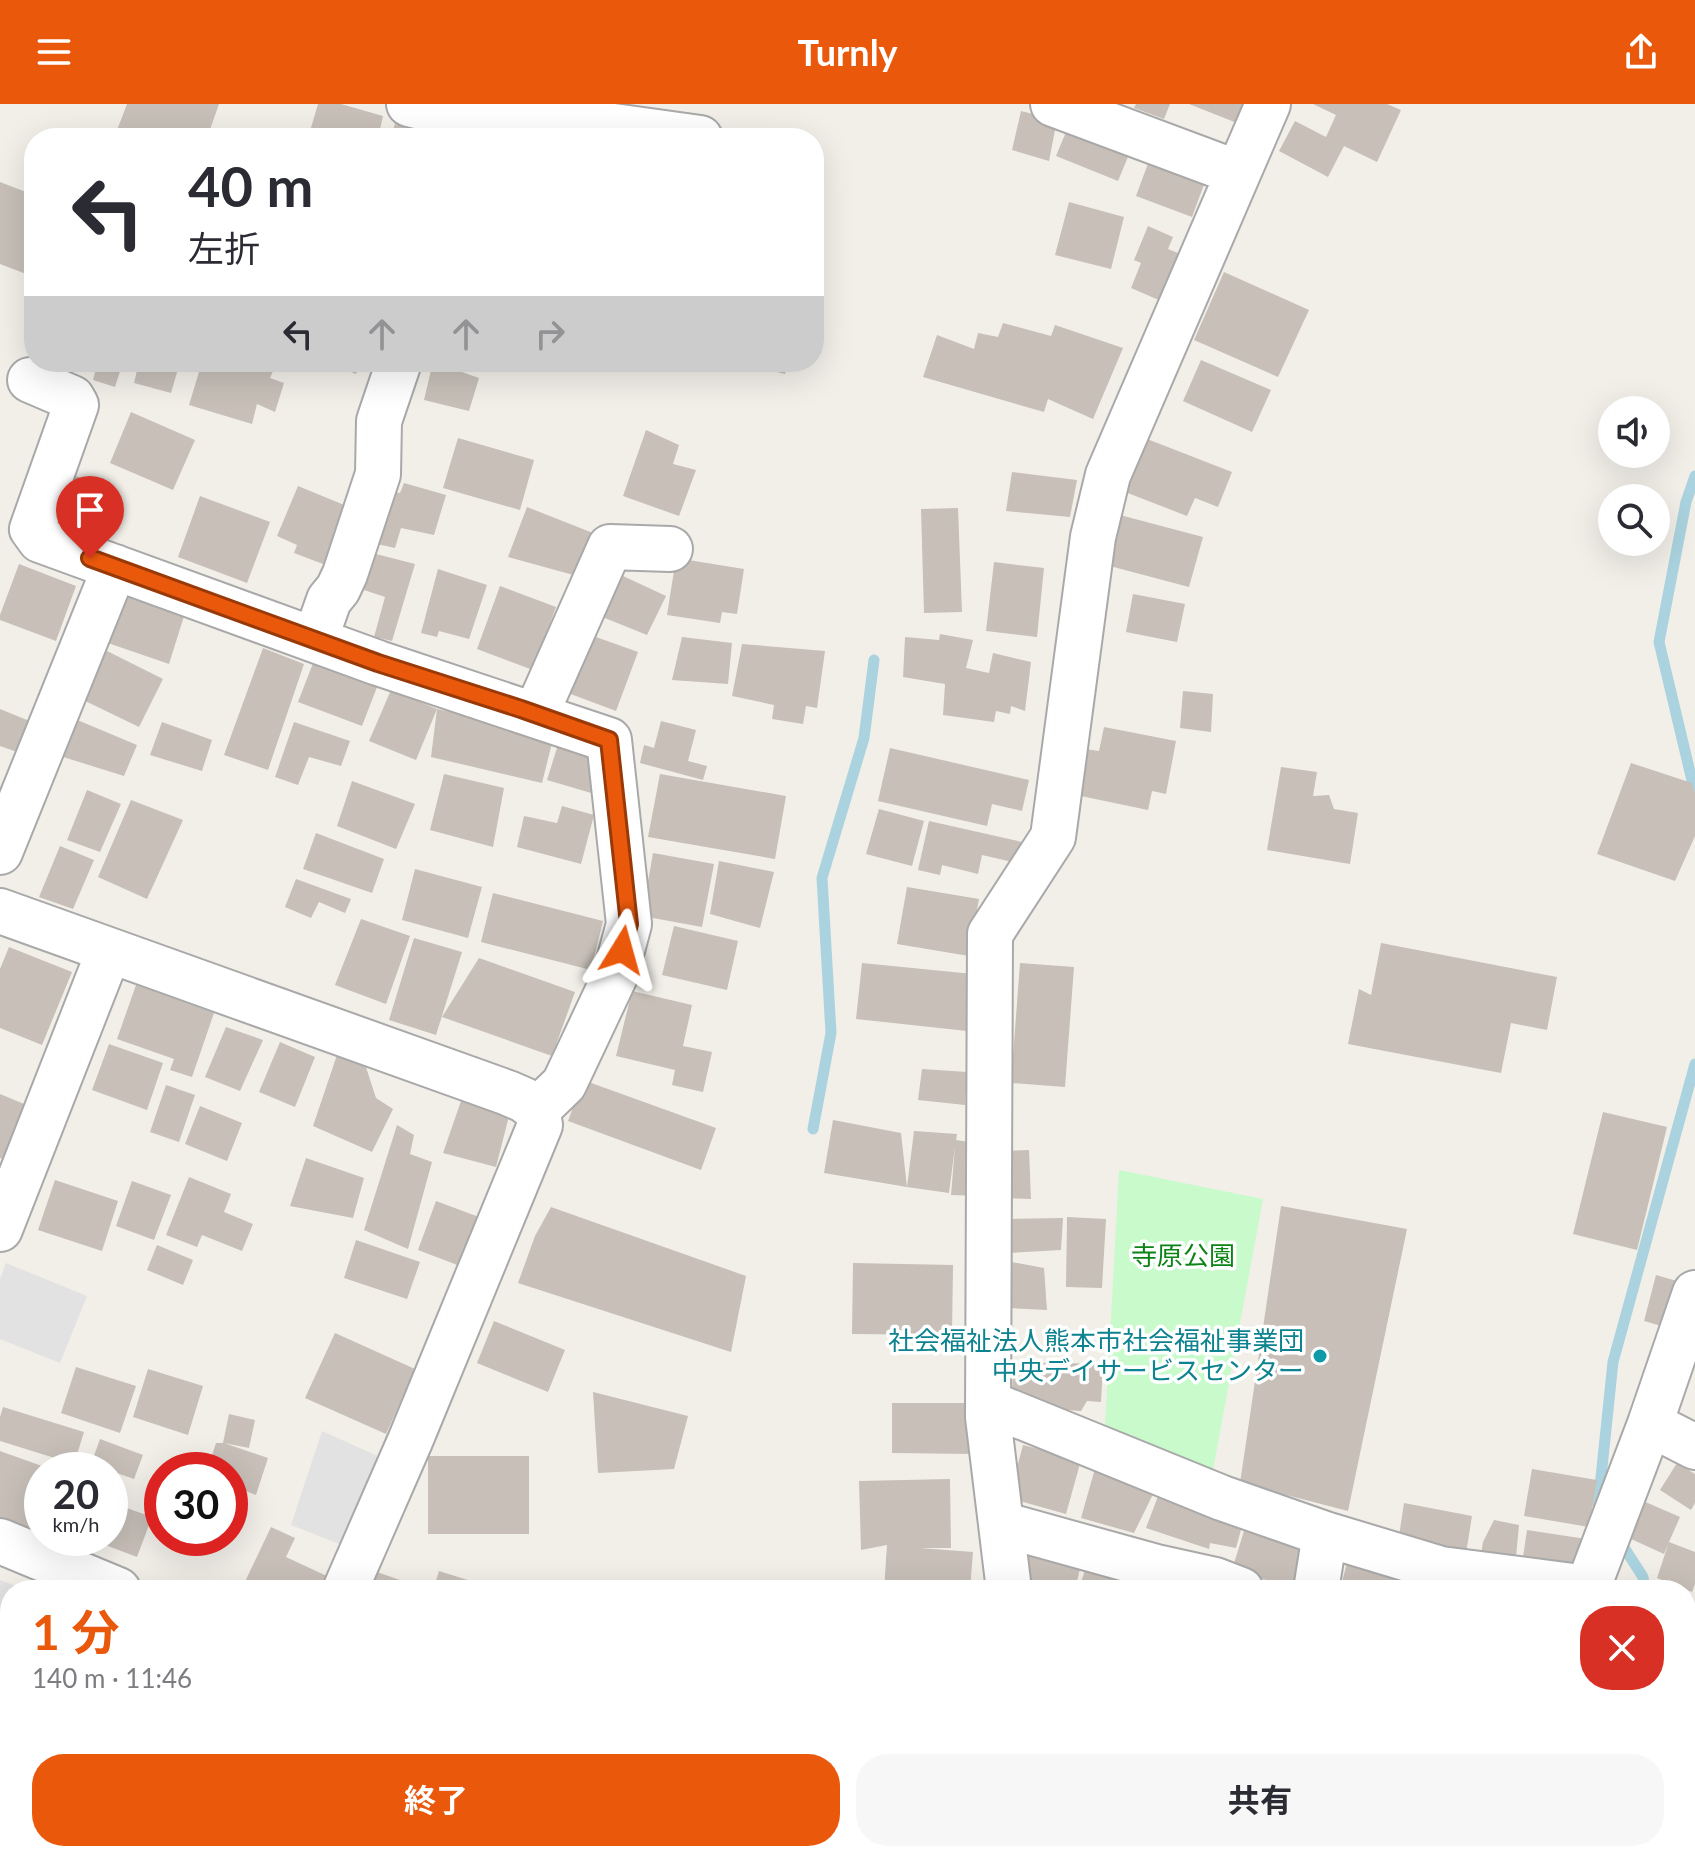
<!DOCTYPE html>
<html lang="ja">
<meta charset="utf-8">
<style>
body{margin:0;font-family:Lato,"Noto Sans JP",sans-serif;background:#f7f7f7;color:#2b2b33;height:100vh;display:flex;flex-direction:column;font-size:30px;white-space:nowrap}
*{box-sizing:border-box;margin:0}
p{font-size:26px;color:#7c7c81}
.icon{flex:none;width:44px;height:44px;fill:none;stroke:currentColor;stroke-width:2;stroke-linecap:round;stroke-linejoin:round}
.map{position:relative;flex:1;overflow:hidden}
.panel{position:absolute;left:0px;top:1476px;width:1696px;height:282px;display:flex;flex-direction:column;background:#fff;border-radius:32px 32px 0 0;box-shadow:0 8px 32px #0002}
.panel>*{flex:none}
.banner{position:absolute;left:24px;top:24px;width:800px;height:244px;border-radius:32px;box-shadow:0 8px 32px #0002;background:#fff;color:#2b2b33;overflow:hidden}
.controls{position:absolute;left:1598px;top:292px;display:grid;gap:16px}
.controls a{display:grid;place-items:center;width:72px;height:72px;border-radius:50%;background:#fff;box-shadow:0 8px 32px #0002;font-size:40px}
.speed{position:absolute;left:24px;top:1348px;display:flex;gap:16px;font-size:40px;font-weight:700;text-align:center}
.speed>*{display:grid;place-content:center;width:104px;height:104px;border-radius:50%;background:#fff;box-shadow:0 8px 32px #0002;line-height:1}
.speed small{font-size:20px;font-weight:400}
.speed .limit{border:12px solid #d22;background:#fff;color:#111}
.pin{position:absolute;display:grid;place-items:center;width:68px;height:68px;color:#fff;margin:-82px -34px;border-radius:50% 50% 50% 0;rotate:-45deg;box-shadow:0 0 8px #0007}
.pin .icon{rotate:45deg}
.me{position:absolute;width:88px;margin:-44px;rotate:8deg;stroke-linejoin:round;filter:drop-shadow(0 0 6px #0008)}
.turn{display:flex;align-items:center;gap:28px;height:168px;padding:0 32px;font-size:36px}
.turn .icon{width:104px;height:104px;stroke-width:2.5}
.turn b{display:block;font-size:56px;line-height:68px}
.lanes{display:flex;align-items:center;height:76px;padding:0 32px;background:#0003;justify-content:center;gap:40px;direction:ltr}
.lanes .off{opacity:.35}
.round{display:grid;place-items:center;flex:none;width:84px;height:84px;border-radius:32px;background:#f7f7f7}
.headline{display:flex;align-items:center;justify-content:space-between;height:136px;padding:0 32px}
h1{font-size:48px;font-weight:700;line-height:60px;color:#ea580c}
.primary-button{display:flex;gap:16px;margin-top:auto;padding:16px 32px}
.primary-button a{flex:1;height:92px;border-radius:32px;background:#ea580c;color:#fff;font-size:32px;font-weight:700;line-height:92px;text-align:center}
.primary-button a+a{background:#f7f7f7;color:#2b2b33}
header{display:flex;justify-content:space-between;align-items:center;height:104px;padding:0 32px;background:#ea580c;color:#fff;font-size:36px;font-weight:700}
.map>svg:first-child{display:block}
</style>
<header><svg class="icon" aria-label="menu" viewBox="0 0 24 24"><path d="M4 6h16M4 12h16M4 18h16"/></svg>Turnly<svg class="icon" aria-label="share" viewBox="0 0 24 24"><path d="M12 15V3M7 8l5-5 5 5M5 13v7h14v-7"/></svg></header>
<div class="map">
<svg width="1695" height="1757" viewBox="0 0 1695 1757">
<rect width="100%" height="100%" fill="#f2efe9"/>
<path fill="#c8facc" d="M 1119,1066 L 1263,1095 L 1213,1366 L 1105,1322 Z"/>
<path fill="#e2e2e2" d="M 6,1159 L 87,1192 L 60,1259 L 0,1235 L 0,1175 Z
M 322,1327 L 391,1358 L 352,1445 L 291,1421 Z
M 0,1476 L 27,1486 L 10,1486 L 10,1565 L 0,1561 Z"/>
<path fill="#aad3df" d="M 1695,1725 L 1695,1757 L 1685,1757 L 1682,1748 L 1686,1748 L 1686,1728 Z"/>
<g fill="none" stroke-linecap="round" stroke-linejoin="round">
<path stroke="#aad3df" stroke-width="11" d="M 1695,372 L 1686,398 L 1659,538 L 1695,689
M 813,1025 L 831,929 L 822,774 L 864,634 L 874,556
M 1601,1406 L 1598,1402 L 1613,1258 L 1695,960
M 1618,1434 L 1643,1473 L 1645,1486
M 1686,1713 L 1695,1747"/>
</g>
<path fill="#c7bfb8" d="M 127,0 L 219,0 L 207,34 L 114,34 Z
M 318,0 L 341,0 L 383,12 L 378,34 L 308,34 Z
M 1136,0 L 1170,0 L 1164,15 L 1134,4 Z
M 1189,0 L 1257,0 L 1247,23 Z
M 1313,0 L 1387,0 L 1401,6 L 1377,58 L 1344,42 L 1328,73 L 1279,47 L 1295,17 L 1326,33 L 1336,11 Z
M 1021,7 L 1057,16 L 1049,57 L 1012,46 Z
M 1073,11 L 1135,36 L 1118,77 L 1056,52 Z
M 395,20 L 427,31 L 426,34 L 390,34 Z
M 1153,46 L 1209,67 L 1192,113 L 1136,92 Z
M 0,78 L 34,91 L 34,173 L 0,160 Z
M 1069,98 L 1124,113 L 1111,165 L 1055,151 Z
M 1148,122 L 1173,133 L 1168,145 L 1188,153 L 1168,200 L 1131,184 L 1141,159 L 1134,156 Z
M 1224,168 L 1309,206 L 1278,273 L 1194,236 Z
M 1003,219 L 1051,232 L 1055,221 L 1123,244 L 1093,315 L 1048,295 L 1044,308 L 923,273 L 937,231 L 974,245 L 978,229 L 998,233 Z
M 1201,256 L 1271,286 L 1252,328 L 1183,297 Z
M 85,258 L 123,258 L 115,283 L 93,276 L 96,264 L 84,262 Z
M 139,258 L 180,258 L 171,289 L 134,279 Z
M 202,258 L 221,258 L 230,261 L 231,258 L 277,258 L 270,274 L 284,279 L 275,308 L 257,300 L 252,320 L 189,301 Z
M 326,258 L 361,258 L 356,270 Z
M 433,258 L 479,274 L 469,307 L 424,296 Z
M 735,258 L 788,258 L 785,270 Z
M 131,308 L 195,336 L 173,386 L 110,359 Z
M 646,326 L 679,341 L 673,360 L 696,366 L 679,412 L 623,392 Z
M 1142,333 L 1232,368 L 1218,403 L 1195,394 L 1187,412 L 1120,386 Z
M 458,334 L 534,356 L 520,406 L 443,384 Z
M 1012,368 L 1077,376 L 1070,413 L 1006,407 Z
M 75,372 L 111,385 L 98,424 L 60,416 Z
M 404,379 L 446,391 L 434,431 L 401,424 L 395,444 L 368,438 L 381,385 L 400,389 Z
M 298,382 L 354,405 L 331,463 L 294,449 L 297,441 L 277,432 Z
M 200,392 L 270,418 L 247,479 L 178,453 Z
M 527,403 L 593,429 L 577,472 L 508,453 Z
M 958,404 L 962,508 L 924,509 L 921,405 Z
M 1120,411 L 1203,433 L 1189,483 L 1106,461 Z
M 376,450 L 415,460 L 392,537 L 374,533 L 385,493 L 364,486 Z
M 676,454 L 744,465 L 737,510 L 722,508 L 720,519 L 667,511 Z
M 994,458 L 1044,464 L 1037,533 L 986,527 Z
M 19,460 L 76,482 L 56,537 L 0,516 L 0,511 Z
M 438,465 L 487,481 L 469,535 L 439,527 L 437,533 L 421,529 Z
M 608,465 L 666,492 L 647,531 L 590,508 Z
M 500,482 L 556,503 L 533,566 L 477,545 Z
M 124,487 L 185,509 L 169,560 L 105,538 Z
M 1133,490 L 1185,500 L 1177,538 L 1126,528 Z
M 582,528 L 638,548 L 616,607 L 560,586 Z
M 940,530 L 973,536 L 966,564 L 989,569 L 993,549 L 1031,558 L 1025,607 L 1011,602 L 1010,610 L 996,607 L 994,618 L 943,611 L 945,580 L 903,573 L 905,533 L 939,536 Z
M 682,533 L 732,539 L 728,580 L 672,576 Z
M 742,540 L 825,547 L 817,604 L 806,602 L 803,620 L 772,615 L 774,601 L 732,592 Z
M 263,544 L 304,560 L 268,666 L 224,651 Z
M 103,545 L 163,575 L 139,623 L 79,594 Z
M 315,554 L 379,578 L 362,622 L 298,598 Z
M 391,586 L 437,605 L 416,656 L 369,637 Z
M 1183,587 L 1213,590 L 1211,628 L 1180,624 Z
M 0,605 L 32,618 L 20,649 L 0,642 Z
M 437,605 L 554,631 L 542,679 L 431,653 Z
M 75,615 L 137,641 L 124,672 L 60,652 Z
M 661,617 L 696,626 L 688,657 L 707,662 L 703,676 L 640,659 L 644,641 L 654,644 Z
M 162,618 L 212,636 L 202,667 L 150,651 Z
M 294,618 L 350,637 L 341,662 L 309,653 L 298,681 L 275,673 Z
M 1104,623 L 1176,637 L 1166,690 L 1152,687 L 1148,706 L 1076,691 L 1085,645 L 1099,647 Z
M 561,631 L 610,646 L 598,691 L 547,676 Z
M 890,644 L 1029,676 L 1022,707 L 992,700 L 987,722 L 878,697 Z
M 1631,659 L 1692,679 L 1695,689 L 1695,732 L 1675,777 L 1597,750 Z
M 1281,663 L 1317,668 L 1313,692 L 1329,691 L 1334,705 L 1358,709 L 1350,760 L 1267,746 Z
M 444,670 L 504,684 L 493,743 L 430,726 Z
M 660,670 L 786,692 L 775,755 L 648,733 Z
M 352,677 L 415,700 L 396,745 L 337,722 Z
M 87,686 L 121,700 L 100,748 L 67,736 Z
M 131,696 L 183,716 L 147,795 L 98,773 Z
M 562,702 L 594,711 L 581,760 L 517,743 L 524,712 L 557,719 Z
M 879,705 L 924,717 L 912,762 L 866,750 Z
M 929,717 L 1022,738 L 1017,759 L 982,751 L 978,770 L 942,761 L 940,771 L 918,766 Z
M 316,729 L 384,755 L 372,789 L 303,765 Z
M 60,742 L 94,756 L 73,805 L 39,793 Z
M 653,749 L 714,760 L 702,823 L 642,812 Z
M 719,757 L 774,768 L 760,824 L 710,810 Z
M 415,765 L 482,783 L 468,834 L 402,816 Z
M 296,775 L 351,795 L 345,809 L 319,798 L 311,814 L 285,803 Z
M 907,783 L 979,795 L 969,852 L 897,840 Z
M 493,789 L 603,817 L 591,866 L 481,838 Z
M 361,815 L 410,832 L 386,900 L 335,881 Z
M 674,822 L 738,837 L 727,886 L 662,871 Z
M 414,834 L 462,848 L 436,931 L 389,916 Z
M 1381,839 L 1557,873 L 1547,926 L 1511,919 L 1501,969 L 1348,940 L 1359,885 L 1371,891 Z
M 9,843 L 72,868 L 42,941 L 0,924 L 0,865 Z
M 479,854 L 575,888 L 552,952 L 442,913 Z
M 862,859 L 973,870 L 967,927 L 856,915 Z
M 1020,859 L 1074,863 L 1065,983 L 1011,979 Z
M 136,881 L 214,909 L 192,973 L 170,966 L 174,955 L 117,935 Z
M 632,887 L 692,901 L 683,942 L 712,948 L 703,988 L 672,981 L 675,966 L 616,952 Z
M 226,923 L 263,936 L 240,987 L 205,973 Z
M 280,938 L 315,953 L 295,1003 L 259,988 Z
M 109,940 L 163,959 L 147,1006 L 92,986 Z
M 337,951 L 365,960 L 376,994 L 393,1005 L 372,1048 L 313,1022 Z
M 922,965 L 967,968 L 965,1001 L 918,996 Z
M 583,976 L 716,1024 L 701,1066 L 568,1017 Z
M 166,981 L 195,991 L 179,1038 L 150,1028 Z
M 0,990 L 29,1002 L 6,1056 L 0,1054 Z
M 461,997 L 509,1012 L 496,1063 L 443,1049 Z
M 200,1002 L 242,1019 L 227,1057 L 185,1040 Z
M 1603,1008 L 1667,1023 L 1637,1146 L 1573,1130 Z
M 833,1016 L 901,1029 L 907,1083 L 824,1069 Z
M 397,1021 L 414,1031 L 410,1050 L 432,1058 L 408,1145 L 364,1126 Z
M 914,1027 L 957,1030 L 956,1036 L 982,1040 L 982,1092 L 951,1091 L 955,1043 L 949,1089 L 907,1083 Z
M 1029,1046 L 1031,1095 L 1000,1094 L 1000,1047 Z
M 306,1054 L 364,1074 L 353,1114 L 290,1102 Z
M 189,1073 L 231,1090 L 224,1108 L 253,1120 L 242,1147 L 202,1131 L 197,1143 L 166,1131 Z
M 55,1076 L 118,1097 L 102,1147 L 38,1126 Z
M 132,1077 L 171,1091 L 154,1136 L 116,1122 Z
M 436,1097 L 479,1113 L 460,1162 L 418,1146 Z
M 1281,1102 L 1407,1125 L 1348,1407 L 1240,1379 Z
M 551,1103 L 746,1172 L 731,1248 L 518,1179 L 535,1132 Z
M 1067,1113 L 1106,1115 L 1102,1184 L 1066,1183 Z
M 1063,1114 L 1061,1146 L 1007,1149 L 1008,1115 Z
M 356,1136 L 420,1158 L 407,1195 L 344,1174 Z
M 157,1141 L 193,1156 L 183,1181 L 147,1166 Z
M 1006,1157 L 1044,1164 L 1047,1206 L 1008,1204 Z
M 853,1159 L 953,1161 L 952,1231 L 852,1230 Z
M 1656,1171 L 1687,1180 L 1675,1226 L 1644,1217 Z
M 494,1217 L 565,1246 L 548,1288 L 477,1259 Z
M 335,1229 L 415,1265 L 386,1330 L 305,1294 Z
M 1014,1258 L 1103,1260 L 1101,1298 L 1087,1297 L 1081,1307 L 1011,1302 Z
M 76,1263 L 136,1282 L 120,1329 L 61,1309 Z
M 148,1265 L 203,1282 L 188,1331 L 133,1313 Z
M 593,1288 L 688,1312 L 674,1365 L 598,1369 Z
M 892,1299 L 974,1299 L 973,1350 L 892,1349 Z
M 3,1303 L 84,1328 L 74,1360 L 0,1337 L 0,1313 Z
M 229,1310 L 255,1316 L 249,1344 L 224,1339 L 268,1354 L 256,1391 L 230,1381 L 230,1366 L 207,1366 L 216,1339 L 223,1339 Z
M 100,1335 L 143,1351 L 134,1375 L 91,1360 Z
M 1023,1341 L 1081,1356 L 1066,1410 L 1009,1394 Z
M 0,1347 L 53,1366 L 42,1366 L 42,1430 L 0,1416 Z
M 428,1352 L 529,1352 L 529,1430 L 428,1430 Z
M 1677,1359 L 1695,1370 L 1695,1399 L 1691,1406 L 1660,1386 Z
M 1096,1361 L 1156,1384 L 1134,1429 L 1081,1414 Z
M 1532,1365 L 1597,1376 L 1589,1423 L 1524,1412 Z
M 950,1375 L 951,1444 L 920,1444 L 973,1448 L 970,1486 L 884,1486 L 887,1441 L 861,1446 L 859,1377 Z
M 1160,1387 L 1244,1415 L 1236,1444 L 1210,1439 L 1209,1445 L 1146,1424 Z
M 1634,1393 L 1680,1413 L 1669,1438 L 1695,1448 L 1695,1480 L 1692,1488 L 1657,1474 L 1668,1441 L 1664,1450 L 1618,1429 Z
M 110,1398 L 152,1413 L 137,1453 L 92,1436 L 93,1434 L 110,1434 Z
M 1404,1399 L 1472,1412 L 1464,1462 L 1397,1445 Z
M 1494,1416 L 1519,1421 L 1515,1464 L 1479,1462 L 1483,1438 Z
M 1247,1417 L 1306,1438 L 1293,1484 L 1232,1466 Z
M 271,1423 L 295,1434 L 286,1453 L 331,1474 L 325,1486 L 241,1486 Z
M 1527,1426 L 1586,1435 L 1581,1474 L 1521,1466 Z
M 54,1434 L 84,1434 L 81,1444 Z
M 1018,1437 L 1082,1456 L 1075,1486 L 1050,1486 L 1017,1475 Z
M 1349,1451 L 1406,1462 L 1400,1486 L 1340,1486 Z
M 1086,1462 L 1148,1480 L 1146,1486 L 1079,1486 Z
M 374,1467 L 420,1483 L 419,1486 L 368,1486 Z
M 439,1467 L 474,1478 L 472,1486 L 433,1486 Z
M 1686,1523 L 1695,1528 L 1695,1561 L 1686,1577 Z
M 1695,1581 L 1695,1614 L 1686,1609 L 1686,1597 Z
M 0,1583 L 10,1587 L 10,1665 L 0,1662 Z
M 359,1748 L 390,1748 L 388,1757 L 356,1757 Z
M 508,1748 L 559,1748 L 557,1757 L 520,1757 L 507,1753 Z
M 561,1748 L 633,1748 L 630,1757 L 586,1757 Z
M 684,1748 L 744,1748 L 740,1757 L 681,1757 Z
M 793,1748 L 822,1756 L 822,1757 L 790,1757 Z
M 984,1748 L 1026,1748 L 1023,1757 L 981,1757 Z
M 1067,1748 L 1112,1748 L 1109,1757 L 1061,1757 L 1061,1754 L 1065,1754 Z
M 1241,1748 L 1326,1748 L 1323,1757 L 1238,1757 Z
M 1388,1748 L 1437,1748 L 1433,1757 L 1385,1757 Z
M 1155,1750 L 1175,1756 L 1174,1757 L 1153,1757 Z"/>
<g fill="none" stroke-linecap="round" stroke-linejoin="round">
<g stroke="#a9a9a9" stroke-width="48">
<path id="minor" d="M 409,0 L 476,16 L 510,17 L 541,12 L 700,34
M 1053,0 L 1238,69
M 30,276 L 72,294 L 76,301 L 32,425 L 40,436 L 378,559 L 609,636 L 629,820 L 615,872 L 564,980 L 537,1006
M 315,536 L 329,496 L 338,485 L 345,470 L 378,370 L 379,317 L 399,258
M 536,610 L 610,443 L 670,445
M 0,748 L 115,463
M 0,807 L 508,989 L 524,996 L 537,1006 L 540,1021 L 410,1337 L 345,1486
M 0,1125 L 109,847
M 988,1299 L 1222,1394 L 1325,1430 L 1441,1465 L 1588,1484
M 1650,1320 L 1695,1343
M 1001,1420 L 1156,1463 L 1215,1476 L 1241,1486
M 0,1437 L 118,1486
M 1009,1486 L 988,1313 L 990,830 L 1053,733 L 1093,433 L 1108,371 L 1268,0
M 1316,1486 L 1325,1430
M 1587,1486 L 1650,1320 L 1695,1189
M 0,1707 L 10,1710
M 123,1748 L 149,1757
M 836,1748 L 862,1757
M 965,1757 L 968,1748
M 1121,1757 L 1123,1748
M 1540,1757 L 1543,1748"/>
</g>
<path stroke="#fa8072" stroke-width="5" stroke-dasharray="4 4" stroke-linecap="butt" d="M 241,1757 L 245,1748"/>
<use href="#minor" stroke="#fff" stroke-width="44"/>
</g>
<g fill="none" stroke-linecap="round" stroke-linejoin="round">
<g stroke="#983908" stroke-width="20">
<path id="route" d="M 90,454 L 378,559 L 521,605 L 609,636 L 629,820 L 622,846"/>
</g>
<use href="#route" stroke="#ea580c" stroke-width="14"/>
</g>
<circle fill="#0f9aa8" stroke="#fff" stroke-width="3" cx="1320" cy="1252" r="8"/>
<g text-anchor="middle" stroke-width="7" stroke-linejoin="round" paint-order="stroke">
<g font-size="26" fill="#0c8416" stroke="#fff">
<text x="1183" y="1161">寺原公園</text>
</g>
<g font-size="26" fill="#0d838f" stroke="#fff" text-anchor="end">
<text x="1304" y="1246">社会福祉法人熊本市社会福祉事業団<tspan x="1304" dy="30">中央デイサービスセンター</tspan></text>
</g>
</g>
</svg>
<div class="controls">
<a><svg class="icon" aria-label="sound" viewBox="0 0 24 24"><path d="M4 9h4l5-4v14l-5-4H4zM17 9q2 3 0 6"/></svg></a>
<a><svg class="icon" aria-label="search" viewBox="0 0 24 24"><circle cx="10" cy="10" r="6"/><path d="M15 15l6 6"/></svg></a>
</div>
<div class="speed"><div>20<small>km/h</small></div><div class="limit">30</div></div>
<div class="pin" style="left:90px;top:454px;background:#d93025"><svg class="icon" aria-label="arrive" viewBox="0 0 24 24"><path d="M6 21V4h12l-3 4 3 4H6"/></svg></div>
<svg class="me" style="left:622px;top:846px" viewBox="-20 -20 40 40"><path d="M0-17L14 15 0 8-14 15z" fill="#ea580c" stroke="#fff" stroke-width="4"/></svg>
<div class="banner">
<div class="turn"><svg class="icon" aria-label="left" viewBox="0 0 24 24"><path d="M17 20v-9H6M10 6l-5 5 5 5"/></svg><div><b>40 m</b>左折</div></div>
<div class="lanes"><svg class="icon" aria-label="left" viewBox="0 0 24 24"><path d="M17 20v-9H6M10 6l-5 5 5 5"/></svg><svg class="icon off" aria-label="ahead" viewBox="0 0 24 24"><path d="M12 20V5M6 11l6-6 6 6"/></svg><svg class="icon off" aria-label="ahead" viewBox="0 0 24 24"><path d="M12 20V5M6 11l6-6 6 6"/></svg><svg class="icon off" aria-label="right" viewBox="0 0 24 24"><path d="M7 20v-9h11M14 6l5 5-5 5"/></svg></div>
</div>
<section class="panel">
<div class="headline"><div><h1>1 分</h1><p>140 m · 11:46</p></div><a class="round" style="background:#d93025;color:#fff"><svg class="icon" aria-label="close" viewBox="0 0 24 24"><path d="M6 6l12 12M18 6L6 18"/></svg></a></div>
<div class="primary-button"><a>終了</a><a>共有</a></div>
</section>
</div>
